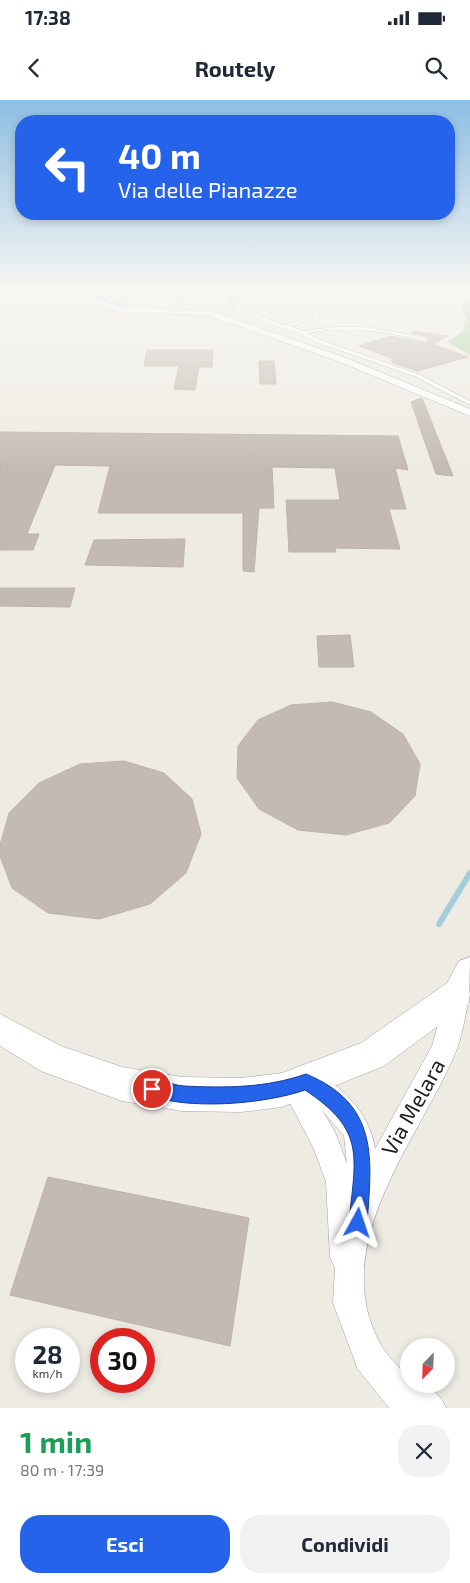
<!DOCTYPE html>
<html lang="it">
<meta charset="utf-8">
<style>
body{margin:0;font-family:"Exo 2",sans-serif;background:#f2f2f3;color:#1f2937;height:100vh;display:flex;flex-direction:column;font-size:19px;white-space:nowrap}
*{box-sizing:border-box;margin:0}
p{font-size:16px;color:#747a83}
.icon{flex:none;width:28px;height:28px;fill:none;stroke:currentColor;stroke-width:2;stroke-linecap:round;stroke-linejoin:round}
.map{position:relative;height:1308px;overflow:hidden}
.sheet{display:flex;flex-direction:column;background:#fff;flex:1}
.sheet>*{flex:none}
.hud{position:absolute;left:15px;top:15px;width:440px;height:105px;border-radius:20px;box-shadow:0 2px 8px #0003;background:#2563eb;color:#fff;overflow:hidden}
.needle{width:32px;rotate:203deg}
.fabs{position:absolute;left:400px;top:1238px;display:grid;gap:10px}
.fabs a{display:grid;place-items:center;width:55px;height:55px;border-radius:50%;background:#fff;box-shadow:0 2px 8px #0003;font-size:25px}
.speed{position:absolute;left:15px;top:1228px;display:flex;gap:10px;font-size:25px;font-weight:700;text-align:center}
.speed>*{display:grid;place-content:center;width:65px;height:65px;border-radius:50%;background:#fff;box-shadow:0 2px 8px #0003;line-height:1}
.speed small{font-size:12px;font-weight:400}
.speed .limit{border:8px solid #d22;background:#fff;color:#111}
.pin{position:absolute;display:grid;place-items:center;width:42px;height:42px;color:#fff;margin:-21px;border:2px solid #fff;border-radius:50%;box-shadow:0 1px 5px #0007}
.me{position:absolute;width:55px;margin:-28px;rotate:5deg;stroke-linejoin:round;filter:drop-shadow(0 0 4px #0008)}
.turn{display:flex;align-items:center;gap:18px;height:105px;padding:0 20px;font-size:22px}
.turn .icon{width:65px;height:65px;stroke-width:2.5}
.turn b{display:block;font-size:35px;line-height:42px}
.round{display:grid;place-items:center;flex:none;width:52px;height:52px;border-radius:20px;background:#f2f2f3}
.headline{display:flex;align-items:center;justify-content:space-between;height:85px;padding:0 20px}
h1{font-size:30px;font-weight:700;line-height:38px;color:#1e9e55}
.button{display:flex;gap:10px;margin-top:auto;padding:10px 20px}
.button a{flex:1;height:58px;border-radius:20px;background:#2563eb;color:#fff;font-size:20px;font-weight:700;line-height:58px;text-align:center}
.button a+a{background:#f2f2f3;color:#1f2937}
.status{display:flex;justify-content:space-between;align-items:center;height:35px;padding:0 25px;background:#fff;direction:ltr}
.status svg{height:14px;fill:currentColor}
header{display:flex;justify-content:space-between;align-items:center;height:65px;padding:0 20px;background:#fff;font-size:22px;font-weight:700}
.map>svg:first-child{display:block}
</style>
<div class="status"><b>17:38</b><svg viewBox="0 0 49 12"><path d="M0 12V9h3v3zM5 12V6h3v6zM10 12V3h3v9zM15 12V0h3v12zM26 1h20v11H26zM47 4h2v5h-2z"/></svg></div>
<header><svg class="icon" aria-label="back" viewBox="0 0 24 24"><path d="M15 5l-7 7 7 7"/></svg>Routely<svg class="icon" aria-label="search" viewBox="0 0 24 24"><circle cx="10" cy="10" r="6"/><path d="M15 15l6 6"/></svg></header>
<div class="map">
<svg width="470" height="1308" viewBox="0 0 470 1308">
<rect width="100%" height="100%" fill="#eeebe3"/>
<path fill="#a6cd99" d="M 470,200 L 470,255 L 448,242 L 463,231 L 466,218 L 462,209 Z"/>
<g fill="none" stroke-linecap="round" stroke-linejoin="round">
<path stroke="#a4cddb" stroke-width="2.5" d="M 74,187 L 114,204 L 126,205
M 226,187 L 234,208
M 178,200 L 201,187"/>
<path stroke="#a4cddb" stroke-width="6" d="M 439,824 L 470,773"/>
</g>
<path fill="#c3bab3" stroke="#c0b2a6" d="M 413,231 L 448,236 L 433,244 L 468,257 L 417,271 L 391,262 L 396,260 L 359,246 L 391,236 L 426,243 L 429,240 L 428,237 L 411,233 Z
M 147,250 L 213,250 L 212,267 L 199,267 L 195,290 L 174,289 L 179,266 L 144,266 Z
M 259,261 L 274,261 L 276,284 L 260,284 Z
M 422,298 L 453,376 L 436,374 L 411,302 Z
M 0,332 L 398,336 L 408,370 L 395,368 L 406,409 L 389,409 L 400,449 L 335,448 L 336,452 L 289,452 L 286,400 L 340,400 L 335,368 L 272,367 L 274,408 L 259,408 L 254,472 L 243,471 L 243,413 L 98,413 L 110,366 L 55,365 L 27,434 L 39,434 L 33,450 L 0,450 Z
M 185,439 L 183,467 L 85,465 L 94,440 Z
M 0,488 L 75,488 L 70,507 L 0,506 Z
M 350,535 L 354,567 L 319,567 L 317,536 Z
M 332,602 L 371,612 L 403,634 L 420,664 L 415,696 L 389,723 L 346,735 L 298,730 L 259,709 L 237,678 L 238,646 L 258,620 L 291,605 Z
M 124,661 L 164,673 L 192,699 L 201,734 L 186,773 L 150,804 L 99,819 L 48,813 L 12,788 L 0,756 L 0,745 L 9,713 L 39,683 L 80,664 Z
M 48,1077 L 249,1118 L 230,1246 L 10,1195 Z"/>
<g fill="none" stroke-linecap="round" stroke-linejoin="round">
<g stroke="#a4a4a4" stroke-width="1">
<path id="service" d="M 230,187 L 234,187 L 245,205 L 254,212 L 273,221 L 284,225 L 315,216 L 312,210 L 297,204 L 286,187 L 290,187 L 301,202 L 316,208 L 320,217 L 289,226 L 303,231 L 334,227 L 365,227 L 396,232 L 428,239 L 426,241 C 386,231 347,226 306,233 L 320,240 L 418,274 L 470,301 L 470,305 L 414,276 L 316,242 L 303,236 L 301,233 C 270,224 245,219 230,187 Z"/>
</g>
<g stroke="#a4a4a4" stroke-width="1">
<path id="minor" d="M 59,187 L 70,187 L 119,207 L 211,211 L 346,258 L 470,309 L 470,316 L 340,262 L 207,215 L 118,212 Z
M 458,882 L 467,885 L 470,894 C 465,914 463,937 454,956 C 417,1042 326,1147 381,1245 C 387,1255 397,1265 405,1274 L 409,1276 L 409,1284 C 427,1284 439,1291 446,1308 L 389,1308 L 357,1268 L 353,1256 L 333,1203 L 335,1168 L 330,1157 L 326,1082 L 314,1049 L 281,986 L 285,977 L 306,969 C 339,982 370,1012 375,1049 L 432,946 L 449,885 ZM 322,1010 L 344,1036 L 347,1064 L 335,1032 Z"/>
</g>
<g stroke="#a4a4a4" stroke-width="1">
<path id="tertiary" d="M 470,857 L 469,903 L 384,966 L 282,1007 L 241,1012 L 182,1011 L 122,1001 L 41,971 L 0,946 L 0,914 L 61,946 L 122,967 L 182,977 L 241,978 L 282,973 L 361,943 L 447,883 L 459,861 Z"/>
</g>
<use href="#service" fill="#fff" fill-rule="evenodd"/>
<use href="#minor" fill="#fff" fill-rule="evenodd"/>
<use href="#tertiary" fill="#fff" fill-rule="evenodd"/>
</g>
<linearGradient id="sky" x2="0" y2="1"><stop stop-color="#8dbee3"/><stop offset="0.51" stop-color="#f7f6f2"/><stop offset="1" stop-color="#f7f6f2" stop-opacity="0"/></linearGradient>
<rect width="470" height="370" fill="url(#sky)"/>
<path fill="#2563eb" stroke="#184099" d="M 306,974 C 379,1004 372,1058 367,1123 L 365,1130 L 358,1132 L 352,1130 L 349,1123 C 355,1057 367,1031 305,990 C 265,1004 186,1011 146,994 L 144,989 L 146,983 C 158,978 172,985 184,986 C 226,988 266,988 306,974 Z"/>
<g text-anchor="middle" stroke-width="4" stroke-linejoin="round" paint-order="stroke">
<g font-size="22" fill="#1d1d1d" stroke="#fff">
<text transform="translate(413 1007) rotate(-61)" y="8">Via Melara</text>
</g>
</g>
</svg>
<div class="fabs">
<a><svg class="needle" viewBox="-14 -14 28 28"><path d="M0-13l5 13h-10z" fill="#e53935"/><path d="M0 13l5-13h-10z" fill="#747a83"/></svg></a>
</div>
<div class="speed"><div>28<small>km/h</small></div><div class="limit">30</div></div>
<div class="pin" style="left:152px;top:989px;background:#d93025"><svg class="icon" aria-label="arrive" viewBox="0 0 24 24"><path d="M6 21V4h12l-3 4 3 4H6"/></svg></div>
<svg class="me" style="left:358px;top:1123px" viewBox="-20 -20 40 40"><path d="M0-17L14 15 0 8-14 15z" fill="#2563eb" stroke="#fff" stroke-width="4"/></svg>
<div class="hud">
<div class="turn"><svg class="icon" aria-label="left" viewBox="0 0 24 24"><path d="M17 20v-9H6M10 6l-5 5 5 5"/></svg><div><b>40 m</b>Via delle Pianazze</div></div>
</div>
</div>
<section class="sheet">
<div class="headline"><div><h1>1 min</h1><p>80 m · 17:39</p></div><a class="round"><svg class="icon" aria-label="close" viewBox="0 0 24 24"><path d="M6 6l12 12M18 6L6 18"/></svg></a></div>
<div class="button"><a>Esci</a><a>Condividi</a></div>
</section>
